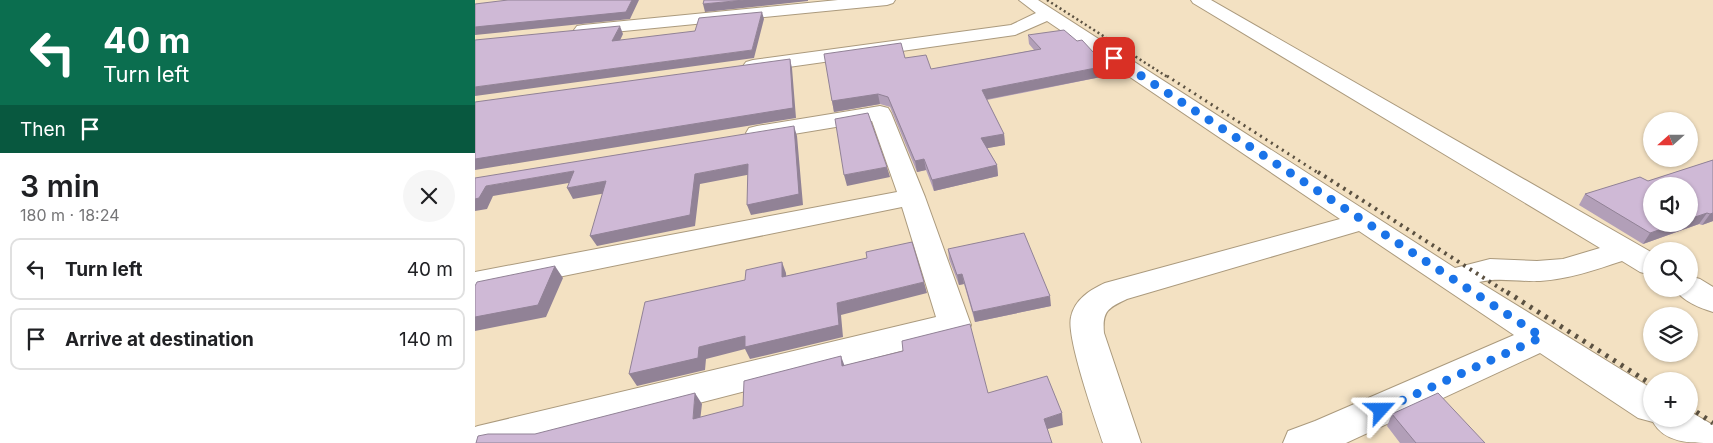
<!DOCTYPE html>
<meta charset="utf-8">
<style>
body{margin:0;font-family:Inter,sans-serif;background:#f6f6f6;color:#202124;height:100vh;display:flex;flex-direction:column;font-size:19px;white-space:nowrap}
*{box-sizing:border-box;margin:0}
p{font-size:16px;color:#757577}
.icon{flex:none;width:28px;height:28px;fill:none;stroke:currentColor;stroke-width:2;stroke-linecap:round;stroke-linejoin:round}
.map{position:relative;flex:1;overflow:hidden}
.drawer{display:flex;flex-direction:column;background:#fff;width:475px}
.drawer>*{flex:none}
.top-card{background:#0b6e4f;color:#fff;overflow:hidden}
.needle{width:32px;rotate:249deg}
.controls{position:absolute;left:1168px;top:112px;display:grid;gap:10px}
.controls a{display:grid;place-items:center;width:55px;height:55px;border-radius:50%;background:#fff;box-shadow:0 1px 4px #0004;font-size:25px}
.pin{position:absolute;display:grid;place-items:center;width:42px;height:42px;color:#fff;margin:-21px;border-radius:10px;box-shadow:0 2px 8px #0006}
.me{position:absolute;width:55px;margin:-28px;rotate:66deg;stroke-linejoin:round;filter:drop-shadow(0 0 4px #0008)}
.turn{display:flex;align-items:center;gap:18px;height:105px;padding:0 20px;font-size:22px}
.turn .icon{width:65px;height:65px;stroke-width:2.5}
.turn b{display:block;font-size:35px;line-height:42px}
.then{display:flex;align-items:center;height:48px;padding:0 20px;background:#0003;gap:10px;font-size:19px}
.round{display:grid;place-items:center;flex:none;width:52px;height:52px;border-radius:26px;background:#f6f6f6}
.headline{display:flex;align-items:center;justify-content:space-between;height:85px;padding:0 20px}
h1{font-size:30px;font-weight:600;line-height:38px}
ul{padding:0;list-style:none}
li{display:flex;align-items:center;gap:15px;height:62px;margin:0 10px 8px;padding:0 10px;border:2px solid #e0e0e0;border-radius:10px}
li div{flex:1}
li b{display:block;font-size:19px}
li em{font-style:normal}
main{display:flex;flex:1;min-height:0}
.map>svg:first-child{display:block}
</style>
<main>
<section class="drawer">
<div class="top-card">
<div class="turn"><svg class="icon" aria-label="left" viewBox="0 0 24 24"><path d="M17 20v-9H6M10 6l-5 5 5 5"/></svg><div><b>40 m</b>Turn left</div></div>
<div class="then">Then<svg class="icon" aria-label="arrive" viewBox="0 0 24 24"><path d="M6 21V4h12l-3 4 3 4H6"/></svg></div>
</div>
<div class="headline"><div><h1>3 min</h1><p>180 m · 18:24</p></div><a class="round"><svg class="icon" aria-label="close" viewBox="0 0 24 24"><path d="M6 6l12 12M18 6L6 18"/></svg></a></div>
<ul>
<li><svg class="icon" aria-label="left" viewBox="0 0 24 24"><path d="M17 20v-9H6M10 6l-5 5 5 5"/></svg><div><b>Turn left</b></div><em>40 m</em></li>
<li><svg class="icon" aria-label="arrive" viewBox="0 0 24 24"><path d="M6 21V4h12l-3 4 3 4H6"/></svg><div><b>Arrive at destination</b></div><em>140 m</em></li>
</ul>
</section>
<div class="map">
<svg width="1238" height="443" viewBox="0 0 1238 443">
<rect width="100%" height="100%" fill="#f3e1c2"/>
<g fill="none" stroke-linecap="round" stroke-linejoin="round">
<g stroke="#ab9a7d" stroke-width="2">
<path id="minor" d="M 363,0 L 420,0 L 418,3 L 412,5 L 108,35 L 102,34 L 99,30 L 102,26 L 108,25 Z
M 544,0 L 563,0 L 980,268 L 1015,259 L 1062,261 L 1088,259 L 1125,248 L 718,3 L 716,0 L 736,0 L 1176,252 L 1176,275 L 1165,272 L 1147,261 C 1120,270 1094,279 1065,281 C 1044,282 1024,277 1004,282 L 1176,388 L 1176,419 L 1214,419 L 1214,411 L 1238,425 L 1238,443 C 1214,443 1190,443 1178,422 L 1163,418 L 1065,353 L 871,443 L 808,443 L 813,431 L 840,421 L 1039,335 L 884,231 L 652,299 C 633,308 627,311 629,333 L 666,443 L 628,443 C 620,419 591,337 596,317 C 600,299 615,290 630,283 L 865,219 L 572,21 L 540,35 L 278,72 L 271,70 L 268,66 L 271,62 L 278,60 L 536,25 L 561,13 Z
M 405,106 L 413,108 L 416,113 L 450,197 L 496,325 L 492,334 L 69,443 L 0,443 L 0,427 L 3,426 L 461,317 L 427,207 L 0,294 L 0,272 L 422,192 L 397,121 L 282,140 L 274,138 L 271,133 L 274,128 L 282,126 Z
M 1214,276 L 1225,279 L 1238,287 L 1238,312 C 1225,308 1207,301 1200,289 L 1214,289 Z"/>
</g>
<use href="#minor" fill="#fff" fill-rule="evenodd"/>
<path stroke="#5b5141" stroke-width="2.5" stroke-dasharray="2 3" stroke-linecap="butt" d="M 572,0 L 694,78"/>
<path stroke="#5b5141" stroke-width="3" stroke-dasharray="2 4.5" stroke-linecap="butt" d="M 692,76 L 845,174"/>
<path stroke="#5b5141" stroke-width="4" stroke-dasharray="2.5 5" stroke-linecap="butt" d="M 843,172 L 1034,294"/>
<path stroke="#5b5141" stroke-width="5" stroke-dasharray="3 6" stroke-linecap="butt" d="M 1032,292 L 1176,384
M 1214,407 L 1238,423"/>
</g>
<path fill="#b29fb8" d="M 553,35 L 631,76 L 512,100 L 529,134 L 530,145 L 512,148 L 522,165 L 523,176 L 459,191 L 451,170 L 442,172 L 415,107 L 405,104 L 359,112 L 357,101 L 430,58 L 456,69 L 559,50 L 554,44 Z
M 1238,160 L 1238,221 L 1227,225 L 1224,224 L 1168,244 L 1104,205 L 1110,194 L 1173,181 Z
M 473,249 L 576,306 L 500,322 L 489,284 L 484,285 L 474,259 Z
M 917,414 L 1010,443 L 925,443 L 912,426 Z"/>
<path fill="#918296" d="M 157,0 L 164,0 L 155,19 L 0,35 L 0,27 Z
M 269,0 L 333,0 L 333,1 L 230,12 L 228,4 Z
M 287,12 L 289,19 L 279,58 L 0,96 L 0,87 L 277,50 Z
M 145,26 L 148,34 L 141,49 L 137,41 Z
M 315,59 L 317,68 L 321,118 L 0,170 L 0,159 Z
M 631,66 L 631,76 L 508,100 L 507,90 Z
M 403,94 L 405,104 L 359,112 L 357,101 Z
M 319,126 L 322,136 L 328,205 L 276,215 L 272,205 Z
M 529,134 L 530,145 L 508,149 L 506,138 Z
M 449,159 L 451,170 L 442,172 L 440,161 Z
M 273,164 L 277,174 L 225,184 L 220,226 L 122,246 L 115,236 L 220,174 Z
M 522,165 L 523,176 L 459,191 L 457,180 Z
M 412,167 L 415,177 L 372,186 L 369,175 Z
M 99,171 L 105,181 L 18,196 L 12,209 L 0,211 L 0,199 L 11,186 Z
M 131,181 L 137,192 L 98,199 L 92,188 Z
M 1232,213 L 1224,224 L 1168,244 L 1175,233 L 1201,224 L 1214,224 L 1214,219 Z
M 1238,213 L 1238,221 L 1227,225 L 1235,214 Z
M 307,262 L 311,273 L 312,289 L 307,277 Z
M 80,266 L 88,278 L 71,317 L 0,331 L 0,317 Z
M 487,274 L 489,284 L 484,285 L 482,275 Z
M 449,282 L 452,293 L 366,315 L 368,337 L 275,359 L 270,349 L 231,359 L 230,370 L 162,386 L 154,374 L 224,347 L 362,303 Z
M 575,296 L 576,306 L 500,322 L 498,312 Z
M 366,356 L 370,367 L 367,366 Z
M 220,393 L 227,404 L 224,430 L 218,419 Z
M 587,413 L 588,425 L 569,430 L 569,419 Z"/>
<path fill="#cfb9d6" stroke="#918296" d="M 33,0 L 157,0 L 151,12 L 0,27 L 0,4 Z
M 229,0 L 269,0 L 228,4 Z
M 287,12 L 277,50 L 0,87 L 0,40 L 145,26 L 137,41 L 220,31 L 224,18 Z
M 589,30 L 602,41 L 607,40 L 631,66 L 507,90 L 529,134 L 506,138 L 522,165 L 457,180 L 449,159 L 440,161 L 413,97 L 403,94 L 357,101 L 349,54 L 426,43 L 430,58 L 451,55 L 456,69 L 566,49 L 553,35 Z
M 315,59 L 318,108 L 0,159 L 0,102 Z
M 393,113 L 412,167 L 369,175 L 360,119 Z
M 319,126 L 324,194 L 272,205 L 273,164 L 220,174 L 215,215 L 115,236 L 131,181 L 92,188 L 99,171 L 11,186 L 4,198 L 0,199 L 0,178 Z
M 1238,160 L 1238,213 L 1235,214 L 1232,213 L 1214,219 L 1214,186 L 1176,186 L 1176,224 L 1201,224 L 1175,233 L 1110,194 L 1165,177 L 1173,181 Z
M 549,233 L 575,296 L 498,312 L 487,274 L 482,275 L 473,249 Z
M 437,242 L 449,282 L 362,303 L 364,325 L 270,347 L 270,336 L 224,347 L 223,358 L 154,374 L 170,302 L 270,280 L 271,270 L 307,262 L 307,277 L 392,258 L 391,252 Z
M 80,266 L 63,305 L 0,317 L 0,286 L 2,282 Z
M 495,324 L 513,393 L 572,376 L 587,413 L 569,419 L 577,443 L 1,443 L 3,436 L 13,434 L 60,434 L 220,393 L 218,419 L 268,406 L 269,381 L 366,356 L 367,366 L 428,351 L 427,341 Z
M 963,393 L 1010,443 L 941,443 L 917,414 Z"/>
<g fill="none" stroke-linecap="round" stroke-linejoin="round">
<path stroke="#1a73e8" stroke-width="9" stroke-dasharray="0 16.2" d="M 639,58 L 1067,337 L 906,410"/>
</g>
</svg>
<div class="controls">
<a><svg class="needle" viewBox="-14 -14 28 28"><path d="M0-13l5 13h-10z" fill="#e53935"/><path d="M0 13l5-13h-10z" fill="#757577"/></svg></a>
<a><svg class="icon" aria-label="sound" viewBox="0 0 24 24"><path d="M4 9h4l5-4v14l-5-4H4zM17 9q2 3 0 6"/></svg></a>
<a><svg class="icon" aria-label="search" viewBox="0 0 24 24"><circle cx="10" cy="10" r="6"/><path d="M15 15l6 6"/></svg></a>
<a><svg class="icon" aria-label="layers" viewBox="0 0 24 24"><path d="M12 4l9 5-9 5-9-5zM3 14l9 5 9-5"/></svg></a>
<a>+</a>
</div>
<div class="pin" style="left:639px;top:58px;background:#d93025"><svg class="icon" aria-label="arrive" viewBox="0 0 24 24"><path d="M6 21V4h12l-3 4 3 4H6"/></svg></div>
<svg class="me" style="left:906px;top:410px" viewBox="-20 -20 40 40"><path d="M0-17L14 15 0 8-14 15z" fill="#1a73e8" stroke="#fff" stroke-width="4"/></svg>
</div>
</main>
